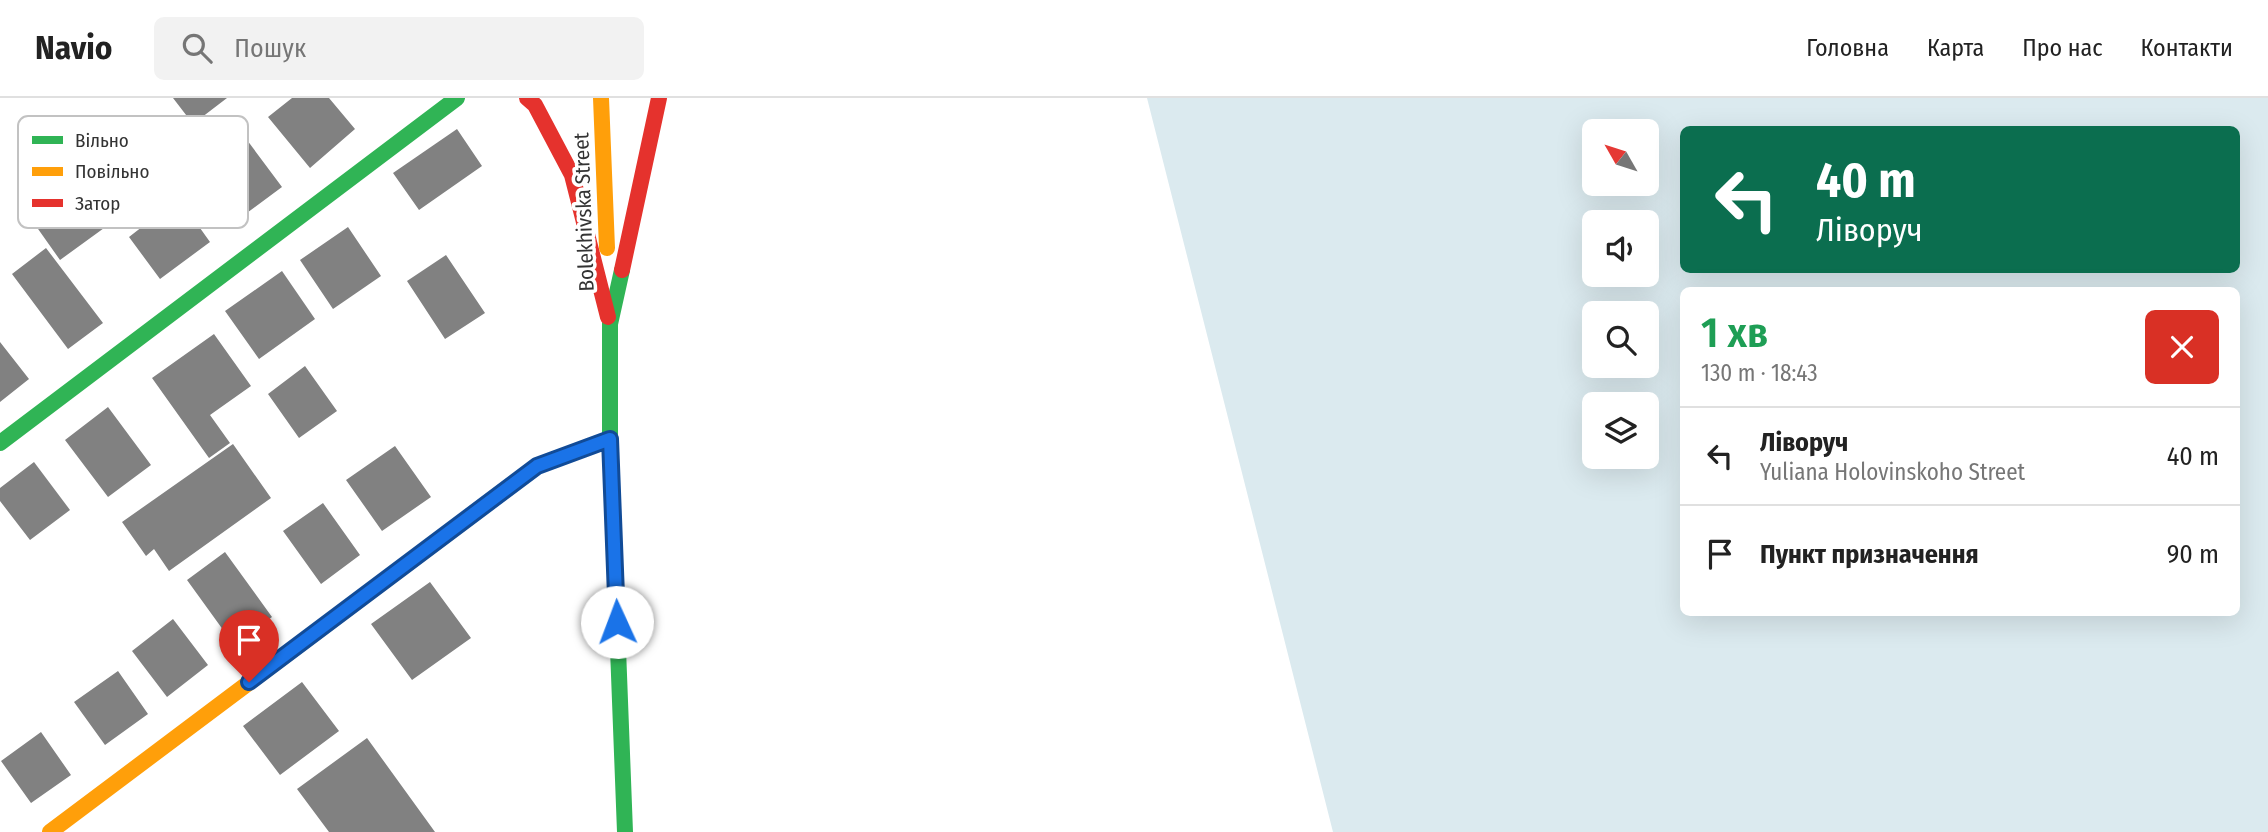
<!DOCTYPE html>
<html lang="uk">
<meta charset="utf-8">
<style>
body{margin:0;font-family:"Fira Sans Condensed",sans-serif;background:#f2f2f2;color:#222;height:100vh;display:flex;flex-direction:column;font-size:26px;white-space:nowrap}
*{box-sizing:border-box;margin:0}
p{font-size:23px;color:#767676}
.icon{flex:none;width:38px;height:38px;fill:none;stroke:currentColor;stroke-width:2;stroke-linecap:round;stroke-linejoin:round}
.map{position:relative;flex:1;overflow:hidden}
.panel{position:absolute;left:1680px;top:189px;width:560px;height:329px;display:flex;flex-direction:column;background:#fff;border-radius:10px;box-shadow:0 7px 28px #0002}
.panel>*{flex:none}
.guide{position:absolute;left:1680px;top:28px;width:560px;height:147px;border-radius:10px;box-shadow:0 7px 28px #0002;background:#0b6e4f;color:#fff;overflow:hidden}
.needle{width:46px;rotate:309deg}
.tools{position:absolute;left:1582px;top:21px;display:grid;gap:14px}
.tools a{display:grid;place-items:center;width:77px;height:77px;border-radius:10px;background:#fff;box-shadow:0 7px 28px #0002;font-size:35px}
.pin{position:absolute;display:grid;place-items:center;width:60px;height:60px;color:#fff;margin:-72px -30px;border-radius:50% 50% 50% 0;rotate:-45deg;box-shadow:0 0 7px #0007}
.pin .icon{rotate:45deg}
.me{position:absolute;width:77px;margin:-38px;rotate:358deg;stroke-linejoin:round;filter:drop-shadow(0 0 5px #0008)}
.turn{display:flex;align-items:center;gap:24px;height:147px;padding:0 21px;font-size:32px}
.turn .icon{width:91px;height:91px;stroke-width:2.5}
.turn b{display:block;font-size:49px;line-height:60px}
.round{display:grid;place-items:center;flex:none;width:74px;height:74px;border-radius:10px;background:#f2f2f2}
.overview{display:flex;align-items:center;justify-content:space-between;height:119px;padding:0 21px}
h1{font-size:42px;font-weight:600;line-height:52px;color:#1e9e55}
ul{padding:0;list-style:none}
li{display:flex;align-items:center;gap:21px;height:98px;padding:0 21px;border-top:2px solid #e0e0e0}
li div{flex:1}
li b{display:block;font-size:26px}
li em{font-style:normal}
header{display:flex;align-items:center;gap:42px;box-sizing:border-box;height:98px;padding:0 35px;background:#fff;border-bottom:2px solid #e0e0e0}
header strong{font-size:33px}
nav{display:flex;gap:38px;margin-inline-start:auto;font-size:24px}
.search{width:490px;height:63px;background:#f2f2f2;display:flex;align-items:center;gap:18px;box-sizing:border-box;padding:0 24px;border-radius:10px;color:#767676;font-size:26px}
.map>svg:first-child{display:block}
</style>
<header>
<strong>Navio</strong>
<div class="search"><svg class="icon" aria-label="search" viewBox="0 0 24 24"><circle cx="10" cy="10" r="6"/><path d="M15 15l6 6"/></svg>Пошук</div>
<nav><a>Головна</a><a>Карта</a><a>Про нас</a><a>Контакти</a></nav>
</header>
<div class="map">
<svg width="2268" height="734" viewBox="0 0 2268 734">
<rect width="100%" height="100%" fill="#fff"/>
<path fill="#dbeaef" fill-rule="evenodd" d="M 1147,0 L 2268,0 L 2268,734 L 1333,734 ZM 1684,32 L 2236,32 L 2236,172 L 1684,172 ZM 1594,33 L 1647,33 L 1647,86 L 1594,86 ZM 1594,124 L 1647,124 L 1647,177 L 1594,177 ZM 1684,192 L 2236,192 L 2236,514 L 1684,514 ZM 1594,215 L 1647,215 L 1647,268 L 1594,268 ZM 1594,306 L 1647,306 L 1647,359 L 1594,359 Z"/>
<path fill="#818181" d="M 173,0 L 227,0 L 193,26 Z
M 292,0 L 329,0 L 355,31 L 310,70 L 268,19 Z
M 457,31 L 482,68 L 419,112 L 393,75 Z
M 244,38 L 282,89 L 236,123 L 198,74 Z
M 171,66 L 196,100 L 185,109 L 210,144 L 160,181 L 129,139 L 147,125 L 127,98 Z
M 93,76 L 122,117 L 60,162 L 31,121 Z
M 348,129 L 381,178 L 333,211 L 300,162 Z
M 46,150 L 103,225 L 68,251 L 12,176 Z
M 446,157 L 485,215 L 445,241 L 407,183 Z
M 282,173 L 315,221 L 259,261 L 225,213 Z
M 214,236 L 251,288 L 210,317 L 230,345 L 209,360 L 152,280 Z
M 0,244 L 29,281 L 0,304 Z
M 305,268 L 337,313 L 299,340 L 268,296 Z
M 108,309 L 151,367 L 108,399 L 65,342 Z
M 233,346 L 271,400 L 169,473 L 154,451 L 146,458 L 122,424 Z
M 395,348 L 431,399 L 382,433 L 346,382 Z
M 34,364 L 70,412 L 30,442 L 0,403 L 0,390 Z
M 323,405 L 360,457 L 321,486 L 283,433 Z
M 225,454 L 272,519 L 234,547 L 187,482 Z
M 430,484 L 471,540 L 412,582 L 371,526 Z
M 173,521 L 208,567 L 167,599 L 132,553 Z
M 118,573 L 148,616 L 105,647 L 74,604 Z
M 302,584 L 339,633 L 280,677 L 243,628 Z
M 41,634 L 71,677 L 31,705 L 1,663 Z
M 367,640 L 435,734 L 329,734 L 297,691 Z"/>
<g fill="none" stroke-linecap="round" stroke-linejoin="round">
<path stroke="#30b455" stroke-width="16" d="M 622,172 L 610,226 L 610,341 L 625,734
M 0,345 L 457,0
M 467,421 L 537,368 L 610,341"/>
<path stroke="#ff9f0a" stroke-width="16" d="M 601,0 L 607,150
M 50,734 L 467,421"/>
<path stroke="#e5322d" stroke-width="16" d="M 527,0 L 535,7 L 572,77 L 608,219
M 622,172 L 659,0"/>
</g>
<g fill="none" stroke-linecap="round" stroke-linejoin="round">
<g stroke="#114b97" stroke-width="18">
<path id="route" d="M 249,584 L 537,368 L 610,341 L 617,524"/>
</g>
<use href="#route" stroke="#1a73e8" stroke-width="12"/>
</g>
<g text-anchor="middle" stroke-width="7" stroke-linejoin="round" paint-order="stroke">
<g font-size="21" fill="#333" stroke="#fff">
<text transform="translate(584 114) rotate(-92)" y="7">Bolekhivska Street</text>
</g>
</g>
<rect x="18" y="18" width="230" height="112" rx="10" fill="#fff" stroke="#c2c2c2" stroke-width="2"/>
<rect x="32" y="38" width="31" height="8" fill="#30b455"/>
<rect x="32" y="69" width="31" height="9" fill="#ff9f0a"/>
<rect x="32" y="101" width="31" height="8" fill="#e5322d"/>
<g font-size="19" fill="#333">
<text x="75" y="49">Вільно</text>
<text x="75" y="80">Повільно</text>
<text x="75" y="112">Затор</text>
</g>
</svg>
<div class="tools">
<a><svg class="needle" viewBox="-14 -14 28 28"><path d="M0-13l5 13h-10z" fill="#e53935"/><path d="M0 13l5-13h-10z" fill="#767676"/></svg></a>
<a><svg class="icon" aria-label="sound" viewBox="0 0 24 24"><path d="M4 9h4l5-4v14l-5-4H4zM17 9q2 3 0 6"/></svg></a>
<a><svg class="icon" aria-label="search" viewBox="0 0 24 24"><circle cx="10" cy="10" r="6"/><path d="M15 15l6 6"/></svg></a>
<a><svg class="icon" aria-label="layers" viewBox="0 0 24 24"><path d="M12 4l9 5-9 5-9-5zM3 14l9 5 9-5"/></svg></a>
</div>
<div class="pin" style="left:249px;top:584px;background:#d93025"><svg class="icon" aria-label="arrive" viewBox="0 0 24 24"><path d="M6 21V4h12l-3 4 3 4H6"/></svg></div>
<svg class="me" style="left:617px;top:524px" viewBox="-20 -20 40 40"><circle r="19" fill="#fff"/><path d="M0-13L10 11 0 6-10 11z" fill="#1a73e8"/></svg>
<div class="guide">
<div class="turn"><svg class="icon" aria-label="left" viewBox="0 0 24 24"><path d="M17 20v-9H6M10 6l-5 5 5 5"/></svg><div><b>40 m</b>Ліворуч</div></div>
</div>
<section class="panel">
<div class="overview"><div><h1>1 хв</h1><p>130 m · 18:43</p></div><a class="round" style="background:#d93025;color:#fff"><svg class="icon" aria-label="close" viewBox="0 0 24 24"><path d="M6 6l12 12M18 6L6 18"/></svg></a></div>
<ul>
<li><svg class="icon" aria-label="left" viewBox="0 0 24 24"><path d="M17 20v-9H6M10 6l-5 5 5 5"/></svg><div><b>Ліворуч</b><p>Yuliana Holovinskoho Street</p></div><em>40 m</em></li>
<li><svg class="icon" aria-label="arrive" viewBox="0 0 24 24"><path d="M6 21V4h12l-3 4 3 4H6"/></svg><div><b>Пункт призначення</b></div><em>90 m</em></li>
</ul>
</section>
</div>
